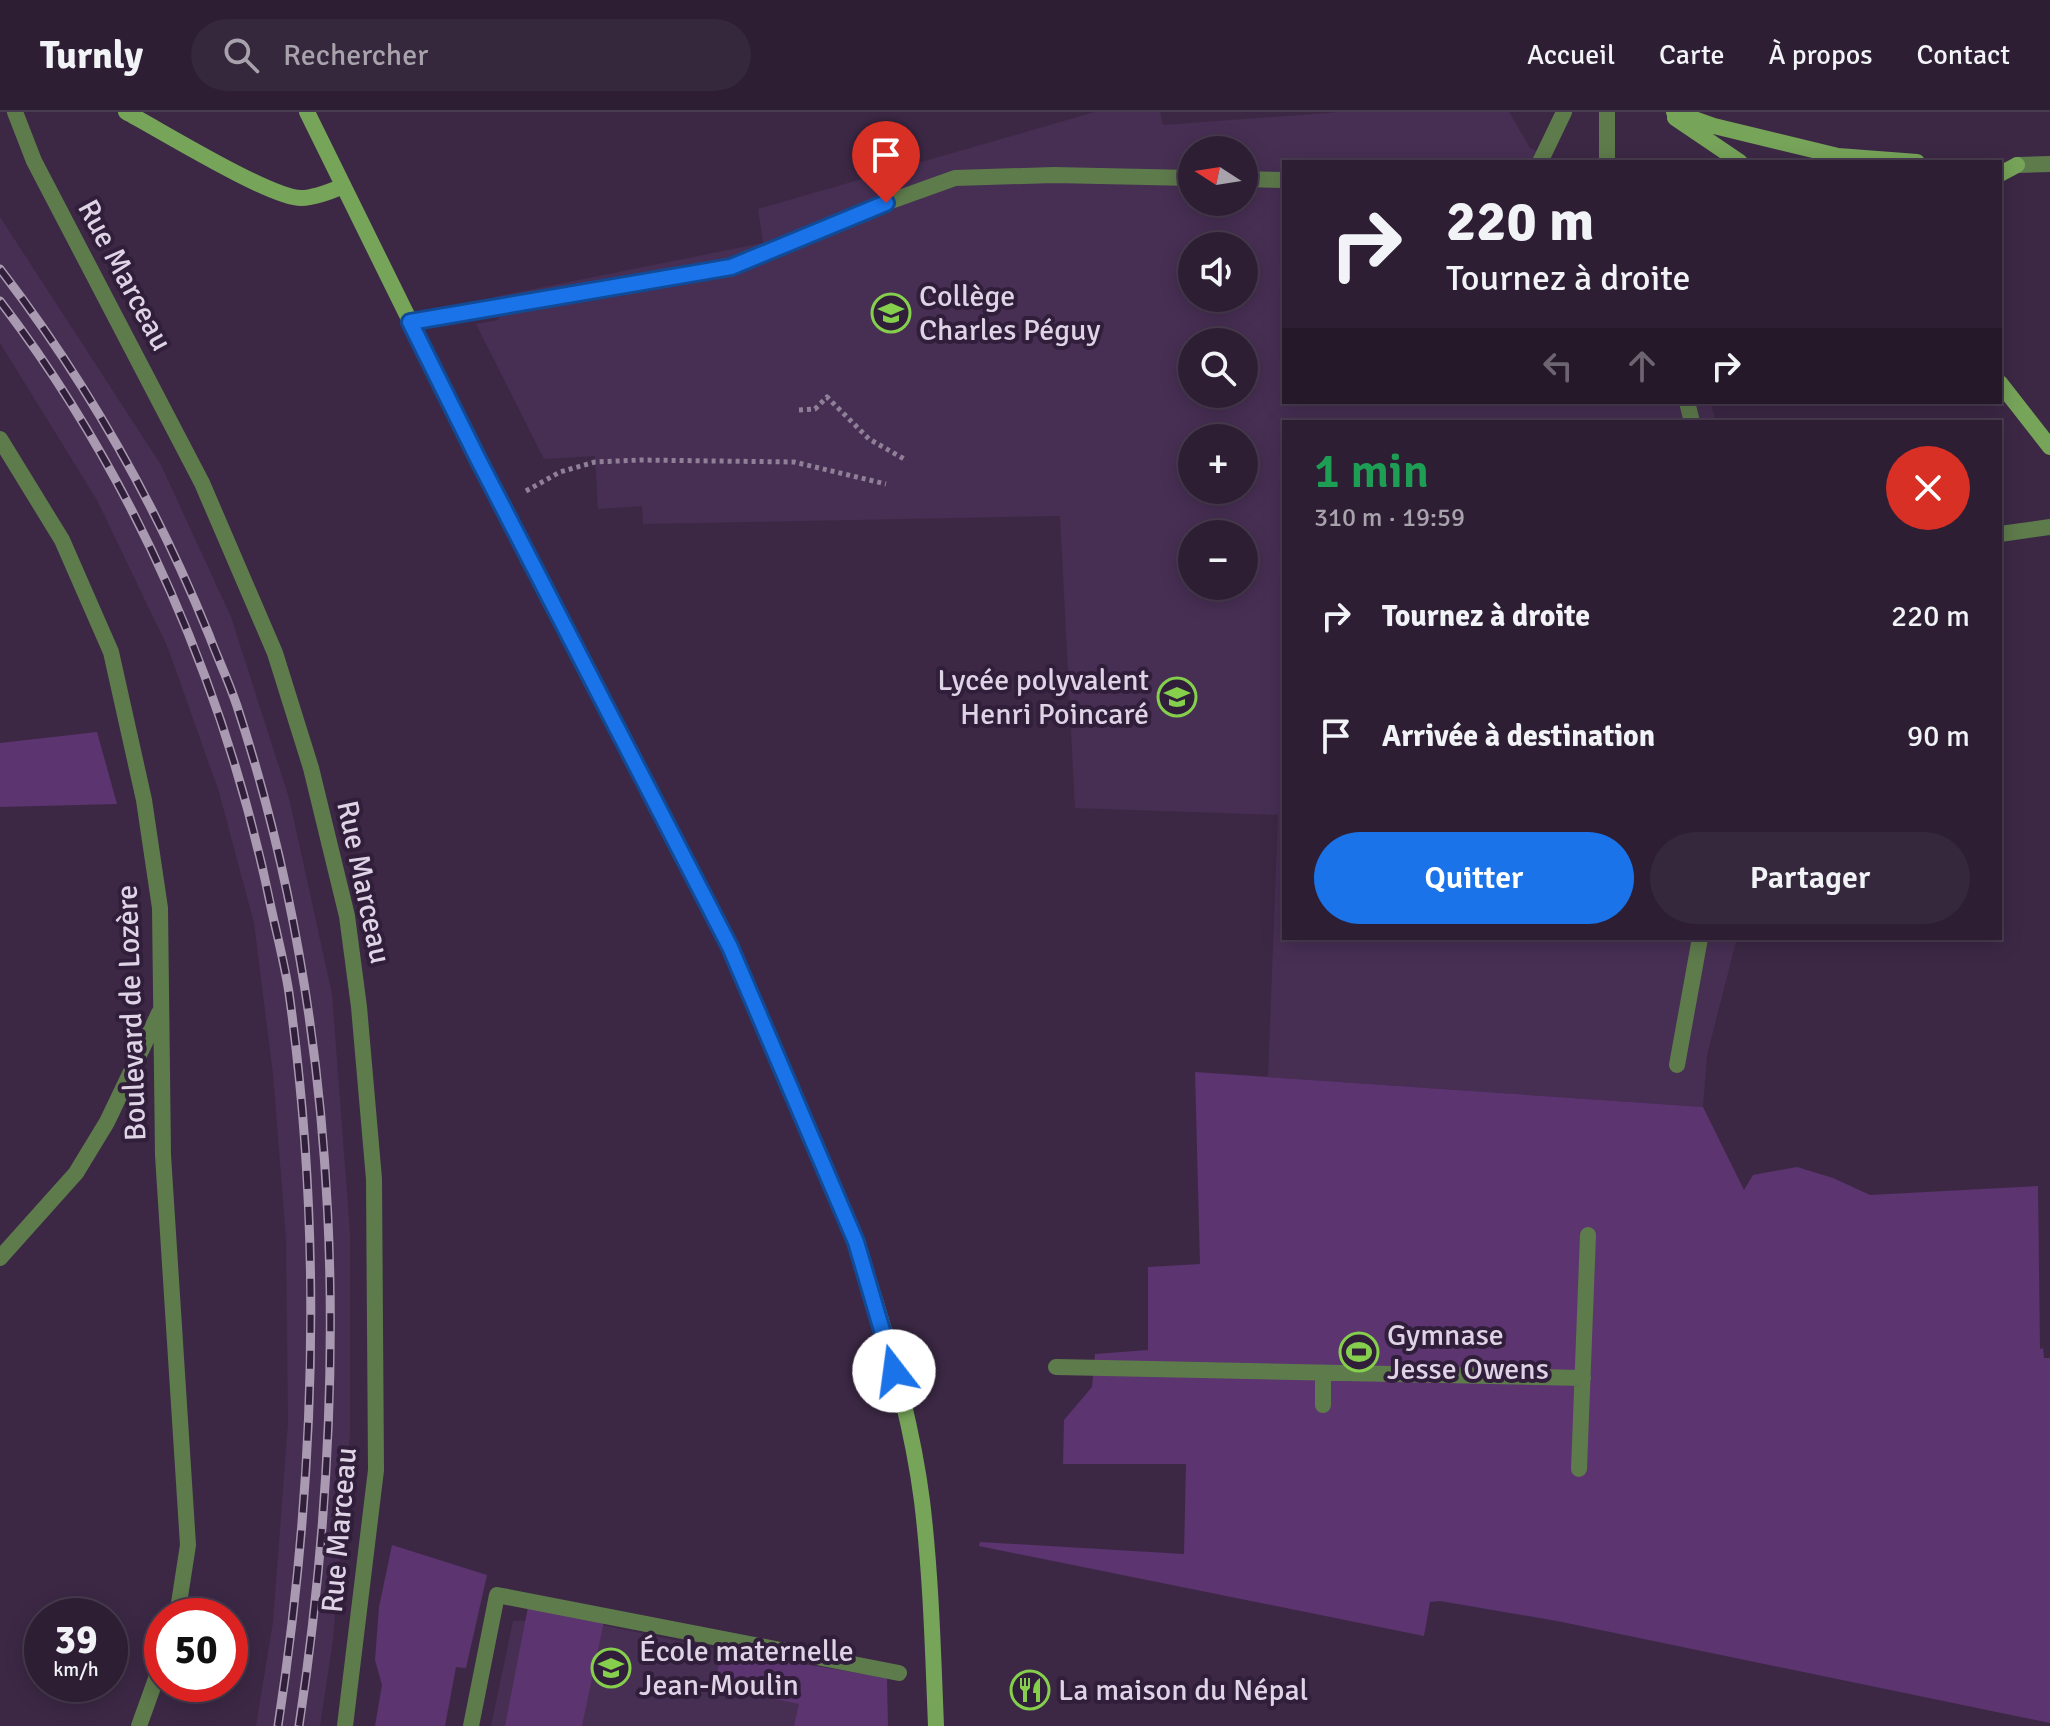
<!DOCTYPE html>
<html lang="fr">
<meta charset="utf-8">
<style>
body{margin:0;font-family:Signika,sans-serif;background:#35273c;color:#f1f3f6;height:100vh;display:flex;flex-direction:column;font-size:30px;white-space:nowrap}
*{box-sizing:border-box;margin:0}
p{font-size:26px;color:#a7a2ac}
.icon{flex:none;width:44px;height:44px;fill:none;stroke:currentColor;stroke-width:2;stroke-linecap:round;stroke-linejoin:round}
.map{position:relative;flex:1;overflow:hidden}
.drawer{position:absolute;left:1282px;top:308px;width:720px;height:520px;display:flex;flex-direction:column;background:#2d1e34;border-radius:0px;box-shadow:0 4px 20px #0003,0 0 0 2px #483c4f}
.drawer>*{flex:none}
.guide{position:absolute;left:1282px;top:48px;width:720px;height:244px;border-radius:0px;box-shadow:0 4px 20px #0003,0 0 0 2px #483c4f;background:#2d1e34;color:#f1f3f6;overflow:hidden}
.needle{width:52px;rotate:282deg}
.controls{position:absolute;left:1178px;top:24px;display:grid;gap:16px}
.controls a{display:grid;place-items:center;width:80px;height:80px;border-radius:50%;background:#2d1e34;box-shadow:0 4px 20px #0003,0 0 0 2px #483c4f;font-size:40px}
.speed{position:absolute;left:24px;top:1486px;display:flex;gap:16px;font-size:40px;font-weight:700;text-align:center}
.speed>*{display:grid;place-content:center;width:104px;height:104px;border-radius:50%;background:#2d1e34;box-shadow:0 4px 20px #0003,0 0 0 2px #483c4f;line-height:1}
.speed small{font-size:20px;font-weight:400}
.speed .limit{border:12px solid #d22;background:#fff;color:#111}
.pin{position:absolute;display:grid;place-items:center;width:68px;height:68px;color:#fff;margin:-82px -34px;border-radius:50% 50% 50% 0;rotate:-45deg;box-shadow:0 0 8px #0007}
.pin .icon{rotate:45deg}
.me{position:absolute;width:88px;margin:-44px;rotate:345deg;stroke-linejoin:round;filter:drop-shadow(0 0 6px #0008)}
.turn{display:flex;align-items:center;gap:28px;height:168px;padding:0 32px;font-size:36px}
.turn .icon{width:104px;height:104px;stroke-width:2.5}
.turn b{display:block;font-size:56px;line-height:68px}
.lanes{display:flex;align-items:center;height:76px;padding:0 32px;background:#0003;justify-content:center;gap:40px;direction:ltr}
.lanes .off{opacity:.35}
.round{display:grid;place-items:center;flex:none;width:84px;height:84px;border-radius:42px;background:#35273c}
.summary{display:flex;align-items:center;justify-content:space-between;height:136px;padding:0 32px}
h1{font-size:48px;font-weight:600;line-height:60px;color:#1e9e55}
.button{display:flex;gap:16px;margin-top:auto;padding:16px 32px}
.button a{flex:1;height:92px;border-radius:48px;background:#1a73e8;color:#fff;font-size:32px;font-weight:600;line-height:92px;text-align:center}
.button a+a{background:#35273c;color:#f1f3f6}
ul{padding:0;list-style:none}
li{display:flex;align-items:center;gap:24px;height:120px;padding:0 32px}
li div{flex:1}
li b{display:block;font-size:30px}
li em{font-style:normal}
header{display:flex;align-items:center;gap:48px;box-sizing:border-box;height:112px;padding:0 40px;background:#2d1e34;border-bottom:2px solid #483c4f}
header strong{font-size:38px}
nav{display:flex;gap:44px;margin-inline-start:auto;font-size:28px}
.search{width:560px;height:72px;background:#35273c;display:flex;align-items:center;gap:20px;box-sizing:border-box;padding:0 28px;border-radius:44px;color:#a7a2ac;font-size:30px}
.map>svg:first-child{display:block}
</style>
<header>
<strong>Turnly</strong>
<div class="search"><svg class="icon" aria-label="search" viewBox="0 0 24 24"><circle cx="10" cy="10" r="6"/><path d="M15 15l6 6"/></svg>Rechercher</div>
<nav><a>Accueil</a><a>Carte</a><a>À propos</a><a>Contact</a></nav>
</header>
<div class="map">
<svg width="2050" height="1614" viewBox="0 0 2050 1614">
<rect width="100%" height="100%" fill="#3c2845"/>
<path fill="#472f53" fill-rule="evenodd" d="M 1095,0 L 1160,0 L 1163,13 L 1341,0 L 1509,0 L 1530,36 L 1561,50 L 1284,50 L 1284,290 L 1710,290 L 1716,310 L 1284,310 L 1284,826 L 1737,826 L 1707,943 L 1703,995 L 1268,965 L 1278,703 L 1075,696 L 1060,404 L 643,412 L 642,394 L 598,397 L 595,344 L 544,347 L 476,212 L 499,208 L 494,185 L 763,131 L 758,97 ZM 1192,38 L 1244,38 L 1244,90 L 1192,90 ZM 1192,134 L 1244,134 L 1244,186 L 1192,186 ZM 1192,230 L 1244,230 L 1244,282 L 1192,282 ZM 1192,326 L 1244,326 L 1244,378 L 1192,378 ZM 1192,422 L 1244,422 L 1244,474 L 1192,474 Z
M 0,105 L 161,353 L 231,505 L 289,686 L 332,882 L 350,1121 L 350,1320 L 333,1528 L 320,1614 L 256,1614 L 273,1510 L 288,1311 L 286,1126 L 273,962 L 254,811 L 219,680 L 168,536 L 97,388 L 0,231 Z
M 578,1508 L 722,1538 L 715,1573 L 818,1596 L 815,1614 L 491,1614 L 513,1509 Z"/>
<path fill="#5c346f" d="M 97,620 L 117,692 L 0,695 L 0,631 Z
M 1195,960 L 1703,995 L 1744,1078 L 1753,1063 L 1797,1055 L 1833,1066 L 1870,1083 L 2038,1074 L 2040,1237 L 2043,1236 L 2044,1246 L 2050,1246 L 2050,1611 L 1557,1509 L 1440,1489 L 1430,1490 L 1424,1524 L 979,1434 L 980,1430 L 1184,1442 L 1186,1352 L 1063,1352 L 1064,1308 L 1092,1275 L 1095,1242 L 1148,1238 L 1148,1155 L 1200,1152 Z
M 392,1433 L 487,1463 L 466,1556 L 456,1555 L 445,1614 L 375,1614 L 382,1573 L 375,1548 L 379,1495 Z
M 528,1495 L 604,1509 L 582,1614 L 505,1614 Z
M 722,1538 L 887,1566 L 888,1614 L 794,1614 L 799,1592 L 714,1574 Z"/>
<g fill="none" stroke-linecap="round" stroke-linejoin="round">
<path stroke="#8f7f97" stroke-width="5" stroke-dasharray="4 4" stroke-linecap="butt" d="M 799,298 L 815,297 L 827,285 L 869,327 L 906,348
M 526,379 L 560,360 L 595,350 L 640,348 L 794,350 L 886,372"/>
<path stroke="#5e7b4c" stroke-width="16" d="M 1540,50 L 1564,0
M 1607,50 L 1607,0
M 1244,67 L 1284,68
M 410,210 L 731,155 L 863,99 L 955,66 L 1054,63 L 1192,66
M 1687,290 L 1692,310
M 1677,953 L 1700,826
M 1056,1255 L 1583,1266
M 1323,1261 L 1323,1293
M 1579,1357 L 1588,1123
M 471,1614 L 497,1483 L 899,1561"/>
<path stroke="#5e7b4c" stroke-width="16" d="M 15,0 L 34,49 L 202,371 L 275,541 L 311,656 L 347,804 L 359,895 L 374,1067 L 376,1358 L 345,1614
M 2017,53 L 2050,52
M 0,327 L 62,428 L 111,540 L 144,688 L 160,796 L 163,1043 L 188,1433 L 177,1504
M 2000,422 L 2050,415
M 0,1146 L 76,1061 L 107,1010 L 159,901
M 139,1614 L 162,1550"/>
<path stroke="#76a459" stroke-width="16" d="M 126,0 C 160,18 270,86 301,86 C 315,86 331,79 343,74
M 307,0 L 472,335 L 730,835 L 856,1130 C 884,1212 911,1303 922,1389 C 931,1463 933,1540 936,1614
M 1674,0 L 1714,14 L 1838,44 L 1846,50
M 1675,6 L 1740,50
M 1838,44 L 1917,50
M 2000,62 L 2017,53
M 2000,271 L 2050,335"/>
<g stroke="#a99ab1" stroke-width="9">
<path id="rail" d="M 0,157 C 86,269 156,392 209,523 C 218,547 229,570 237,594 C 345,922 350,1275 299,1614
M 0,189 C 136,367 228,582 272,800 C 278,827 285,854 289,881 C 323,1123 315,1373 278,1614"/>
</g>
<use href="#rail" stroke="#311e3b" stroke-width="6" stroke-dasharray="18" stroke-linecap="butt"/>
</g>
<g fill="none" stroke-linecap="round" stroke-linejoin="round">
<g stroke="#114b97" stroke-width="20">
<path id="route" d="M 886,91 L 731,155 L 410,210 L 478,347 L 730,835 L 856,1130 L 894,1259"/>
</g>
<use href="#route" stroke="#1a73e8" stroke-width="14"/>
</g>
<defs>
<g id="school-ring" transform="scale(2)"><circle r="9.5" fill="#311e3b" stroke="#85cf4c" stroke-width="1.5"/><path d="M0-5L7-2L0 1L-7-2ZM-4 1L0 2.5L4 1V4Q0 6-4 4Z" fill="#85cf4c"/></g>
<g id="stadium-ring" transform="scale(2)"><circle r="9.5" fill="#311e3b" stroke="#85cf4c" stroke-width="1.5"/><path d="M0-5a6.5 5 0 1 0 0 10a6.5 5 0 1 0 0-10ZM-3.5-1.8h7v3.6h-7Z" fill="#85cf4c"/></g>
<g id="restaurant-ring" transform="scale(2)"><circle r="9.5" fill="#311e3b" stroke="#85cf4c" stroke-width="1.5"/><path d="M-5-6h1v4h1v-4h1v4h1v-4h1v5L-1.5 .5V6h-2V.5L-5-1ZM5-6V6H3V1.5H1.5Q1.5-4 5-6Z" fill="#85cf4c"/></g>
</defs>
<g fill-rule="evenodd">
<use href="#school-ring" x="891" y="201"/>
<use href="#school-ring" x="1177" y="585"/>
<use href="#stadium-ring" x="1359" y="1240"/>
<use href="#school-ring" x="611" y="1556"/>
<use href="#restaurant-ring" x="1030" y="1578"/>
</g>
<g text-anchor="middle" stroke-width="8" stroke-linejoin="round" paint-order="stroke">
<g font-size="30" fill="#dfd3e6" stroke="#311e3b">
<text transform="translate(125 163) rotate(62)" y="10">Rue Marceau</text>
<text transform="translate(364 770) rotate(78)" y="10">Rue Marceau</text>
<text transform="translate(131 901) rotate(-92)" y="10">Boulevard de Lozère</text>
<text transform="translate(339 1418) rotate(-85)" y="10">Rue Marceau</text>
</g>
<g font-size="30" fill="#dfd3e6" stroke="#311e3b" text-anchor="start">
<text x="919" y="194">Collège<tspan x="919" dy="34">Charles Péguy</tspan></text>
<text x="1149" y="578" text-anchor="end">Lycée polyvalent<tspan x="1149" dy="34">Henri Poincaré</tspan></text>
<text x="1387" y="1233">Gymnase<tspan x="1387" dy="34">Jesse Owens</tspan></text>
<text x="639" y="1549">École maternelle<tspan x="639" dy="34">Jean-Moulin</tspan></text>
<text x="1058" y="1588">La maison du Népal</text>
</g>
</g>
</svg>
<div class="controls">
<a><svg class="needle" viewBox="-14 -14 28 28"><path d="M0-13l5 13h-10z" fill="#e53935"/><path d="M0 13l5-13h-10z" fill="#a7a2ac"/></svg></a>
<a><svg class="icon" aria-label="sound" viewBox="0 0 24 24"><path d="M4 9h4l5-4v14l-5-4H4zM17 9q2 3 0 6"/></svg></a>
<a><svg class="icon" aria-label="search" viewBox="0 0 24 24"><circle cx="10" cy="10" r="6"/><path d="M15 15l6 6"/></svg></a>
<a>+</a>
<a>−</a>
</div>
<div class="speed"><div>39<small>km/h</small></div><div class="limit">50</div></div>
<div class="pin" style="left:886px;top:91px;background:#d93025"><svg class="icon" aria-label="arrive" viewBox="0 0 24 24"><path d="M6 21V4h12l-3 4 3 4H6"/></svg></div>
<svg class="me" style="left:894px;top:1259px" viewBox="-20 -20 40 40"><circle r="19" fill="#fff"/><path d="M0-13L10 11 0 6-10 11z" fill="#1a73e8"/></svg>
<div class="guide">
<div class="turn"><svg class="icon" aria-label="right" viewBox="0 0 24 24"><path d="M7 20v-9h11M14 6l5 5-5 5"/></svg><div><b>220 m</b>Tournez à droite</div></div>
<div class="lanes"><svg class="icon off" aria-label="left" viewBox="0 0 24 24"><path d="M17 20v-9H6M10 6l-5 5 5 5"/></svg><svg class="icon off" aria-label="ahead" viewBox="0 0 24 24"><path d="M12 20V5M6 11l6-6 6 6"/></svg><svg class="icon" aria-label="right" viewBox="0 0 24 24"><path d="M7 20v-9h11M14 6l5 5-5 5"/></svg></div>
</div>
<section class="drawer">
<div class="summary"><div><h1>1 min</h1><p>310 m · 19:59</p></div><a class="round" style="background:#d93025;color:#fff"><svg class="icon" aria-label="close" viewBox="0 0 24 24"><path d="M6 6l12 12M18 6L6 18"/></svg></a></div>
<ul>
<li><svg class="icon" aria-label="right" viewBox="0 0 24 24"><path d="M7 20v-9h11M14 6l5 5-5 5"/></svg><div><b>Tournez à droite</b></div><em>220 m</em></li>
<li><svg class="icon" aria-label="arrive" viewBox="0 0 24 24"><path d="M6 21V4h12l-3 4 3 4H6"/></svg><div><b>Arrivée à destination</b></div><em>90 m</em></li>
</ul>
<div class="button"><a>Quitter</a><a>Partager</a></div>
</section>
</div>
